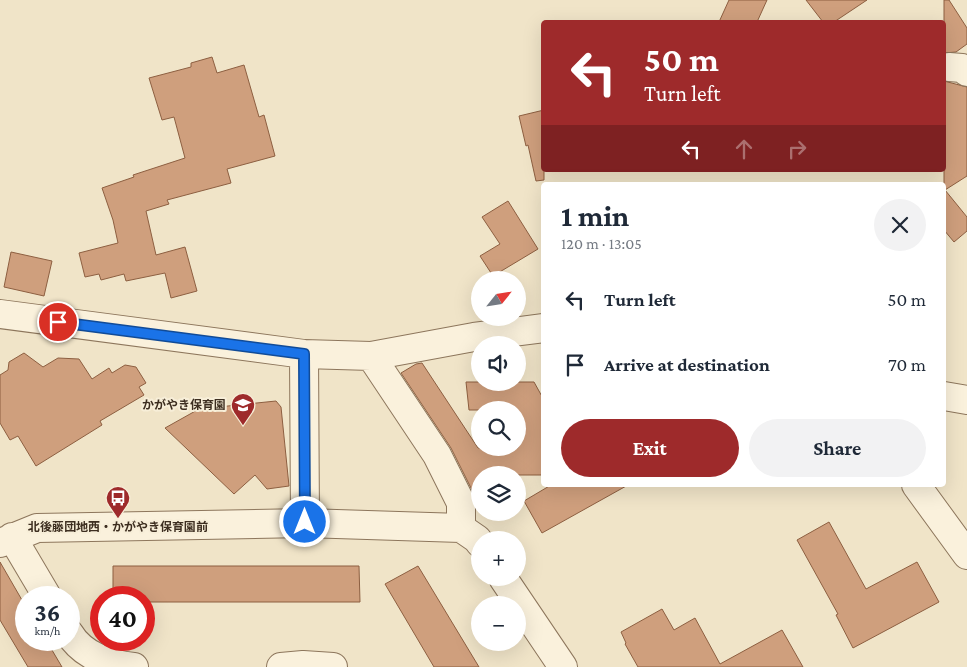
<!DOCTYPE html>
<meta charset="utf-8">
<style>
body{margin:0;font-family:"Crimson Pro","Noto Sans JP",serif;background:#f2f2f3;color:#1f2937;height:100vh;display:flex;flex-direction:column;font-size:19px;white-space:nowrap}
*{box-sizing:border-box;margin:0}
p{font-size:16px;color:#747a83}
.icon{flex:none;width:28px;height:28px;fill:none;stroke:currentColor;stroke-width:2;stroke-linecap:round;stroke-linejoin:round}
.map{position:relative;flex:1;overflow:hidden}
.drawer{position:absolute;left:541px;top:182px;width:405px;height:305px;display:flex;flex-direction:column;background:#fff;border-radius:5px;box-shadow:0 5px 20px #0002}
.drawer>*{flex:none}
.banner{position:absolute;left:541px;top:20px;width:405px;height:152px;border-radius:5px;box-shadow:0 5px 20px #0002;background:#9e2a2b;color:#fff;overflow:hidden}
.needle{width:32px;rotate:60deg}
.tools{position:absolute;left:471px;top:271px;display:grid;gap:10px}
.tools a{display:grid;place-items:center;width:55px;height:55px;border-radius:50%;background:#fff;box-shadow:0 5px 20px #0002;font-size:25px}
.speed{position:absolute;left:15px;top:586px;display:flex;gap:10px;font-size:25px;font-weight:700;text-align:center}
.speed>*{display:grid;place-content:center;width:65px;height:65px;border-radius:50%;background:#fff;box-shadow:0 5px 20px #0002;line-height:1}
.speed small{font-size:12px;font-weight:400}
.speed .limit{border:8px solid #d22;background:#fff;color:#111}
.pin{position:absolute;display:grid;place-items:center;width:42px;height:42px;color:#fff;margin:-21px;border:2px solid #fff;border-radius:50%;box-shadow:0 1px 5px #0007}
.me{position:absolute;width:55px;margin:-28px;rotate:0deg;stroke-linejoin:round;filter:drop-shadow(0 0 4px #0008)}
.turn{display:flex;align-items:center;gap:18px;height:105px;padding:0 20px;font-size:22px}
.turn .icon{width:65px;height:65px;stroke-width:2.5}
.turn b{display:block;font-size:35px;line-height:42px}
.lanes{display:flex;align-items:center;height:48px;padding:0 20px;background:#0003;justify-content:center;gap:25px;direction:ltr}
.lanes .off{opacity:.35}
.round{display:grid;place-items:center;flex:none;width:52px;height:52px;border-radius:26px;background:#f2f2f3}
.head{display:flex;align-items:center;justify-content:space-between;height:85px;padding:0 20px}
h1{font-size:30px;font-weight:700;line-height:38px}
.button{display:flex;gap:10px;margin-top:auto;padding:10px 20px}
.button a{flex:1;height:58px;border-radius:30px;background:#9e2a2b;color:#fff;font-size:20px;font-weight:700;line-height:58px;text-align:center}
.button a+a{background:#f2f2f3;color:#1f2937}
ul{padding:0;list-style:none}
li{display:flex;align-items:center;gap:15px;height:65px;padding:0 20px}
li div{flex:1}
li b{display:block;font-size:19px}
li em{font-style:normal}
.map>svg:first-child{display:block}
</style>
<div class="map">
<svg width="967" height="667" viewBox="0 0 967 667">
<rect width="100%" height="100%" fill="#f0e4c8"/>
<path fill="#cf9f7d" stroke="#8d5f41" d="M 729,0 L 767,0 L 757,22 L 719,22 Z
M 806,0 L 867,0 L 834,22 L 823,22 Z
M 944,0 L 949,0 L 967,28 L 967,44 L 956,52 L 944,53 Z
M 212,57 L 217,73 L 244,65 L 259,117 L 264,115 L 275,156 L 227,169 L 231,183 L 167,200 L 169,204 L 146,211 L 156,255 L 185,247 L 197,291 L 171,298 L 165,273 L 126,281 L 124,274 L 101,280 L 99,274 L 85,277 L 79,253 L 118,243 L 113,220 L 102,188 L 134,177 L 133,175 L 185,158 L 174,117 L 162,120 L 149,78 L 191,67 L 191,63 Z
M 944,81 L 967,87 L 967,176 L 945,190 L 967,217 L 967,231 L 954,242 L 944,230 Z
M 544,110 L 544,180 L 536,181 L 528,145 L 526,146 L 519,116 Z
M 508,201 L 538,249 L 493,276 L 480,256 L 500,244 L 482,217 Z
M 11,252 L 52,261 L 44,296 L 4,287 Z
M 24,353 L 43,367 L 58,358 L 79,359 L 92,379 L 109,368 L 112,373 L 125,365 L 136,367 L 146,383 L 139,387 L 144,395 L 100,421 L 102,425 L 36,466 L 18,436 L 10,440 L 0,423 L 0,375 L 8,370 L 9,362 Z
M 422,363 L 478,448 L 518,448 L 518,410 L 469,410 L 466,382 L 534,382 L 544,400 L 544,475 L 480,475 L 480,511 L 475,496 L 451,448 L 401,373 L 416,364 Z
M 276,401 L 281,407 L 289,486 L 267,489 L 255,475 L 234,494 L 165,428 L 199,409 Z
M 551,485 L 628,485 L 542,533 L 524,501 Z
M 829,522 L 866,589 L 917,562 L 939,602 L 853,648 L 836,615 L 838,614 L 797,540 Z
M 0,562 L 26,607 L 26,640 L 46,640 L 62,667 L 28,667 L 0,620 Z
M 113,566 L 359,566 L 360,602 L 144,602 L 144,598 L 113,598 Z
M 418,566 L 479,667 L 434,667 L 385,584 Z
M 662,609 L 674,630 L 695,618 L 720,664 L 782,630 L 803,667 L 638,667 L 625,644 L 626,643 L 621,632 Z"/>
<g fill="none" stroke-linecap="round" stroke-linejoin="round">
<g stroke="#8d765c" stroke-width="30">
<path id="minor" d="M 949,67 L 962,68 L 967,72
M 0,314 L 304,354 L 371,356 L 474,337 L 544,328
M 304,354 L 305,523
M 371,356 L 437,455 L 461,503 L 461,528
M 944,396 L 967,400
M 916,485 L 967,555
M 12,537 L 48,598
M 0,543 L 37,528 L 305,523 L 461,528 L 477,539 L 480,543
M 503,578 L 563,667
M 69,633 C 82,655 109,665 134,667
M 281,667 L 303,665 L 333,667"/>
</g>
<use href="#minor" stroke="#faf1dc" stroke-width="28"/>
</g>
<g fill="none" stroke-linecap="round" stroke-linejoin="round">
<g stroke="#114b97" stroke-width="12">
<path id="route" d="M 58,322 L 304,354 L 305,522"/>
</g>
<use href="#route" stroke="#1a73e8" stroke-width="9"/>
</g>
<defs>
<g id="school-pin" transform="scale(1.25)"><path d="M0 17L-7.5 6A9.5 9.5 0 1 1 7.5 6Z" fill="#9e2a2b" stroke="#f7eed8"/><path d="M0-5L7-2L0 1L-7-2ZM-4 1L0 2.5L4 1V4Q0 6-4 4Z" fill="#fff"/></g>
<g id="bus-pin" transform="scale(1.25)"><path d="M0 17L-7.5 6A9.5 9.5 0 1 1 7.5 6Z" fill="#9e2a2b" stroke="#f7eed8"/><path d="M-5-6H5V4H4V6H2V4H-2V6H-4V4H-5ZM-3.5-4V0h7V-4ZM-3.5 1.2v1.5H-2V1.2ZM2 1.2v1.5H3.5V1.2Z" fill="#fff"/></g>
</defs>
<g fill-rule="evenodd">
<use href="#school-pin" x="243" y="405"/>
<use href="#bus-pin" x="118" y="498"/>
</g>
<g text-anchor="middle" stroke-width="4" stroke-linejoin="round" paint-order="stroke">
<g font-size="12" font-weight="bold" fill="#3d2e20" stroke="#f7eed8" text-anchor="end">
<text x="226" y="409">かがやき保育園</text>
<text x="118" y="531" text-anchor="middle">北後藤団地西・かがやき保育園前</text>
</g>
</g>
</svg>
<div class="tools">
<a><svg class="needle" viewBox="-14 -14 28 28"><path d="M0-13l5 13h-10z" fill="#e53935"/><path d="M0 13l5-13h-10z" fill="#747a83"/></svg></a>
<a><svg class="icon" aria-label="sound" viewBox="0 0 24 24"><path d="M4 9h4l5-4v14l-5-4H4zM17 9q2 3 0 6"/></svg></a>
<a><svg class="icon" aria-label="search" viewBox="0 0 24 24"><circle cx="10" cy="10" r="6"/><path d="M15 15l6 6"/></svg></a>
<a><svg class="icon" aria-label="layers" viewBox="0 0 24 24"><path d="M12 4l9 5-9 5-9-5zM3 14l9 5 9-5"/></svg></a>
<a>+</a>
<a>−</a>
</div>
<div class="speed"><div>36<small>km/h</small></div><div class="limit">40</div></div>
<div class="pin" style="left:58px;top:322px;background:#d93025"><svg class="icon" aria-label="arrive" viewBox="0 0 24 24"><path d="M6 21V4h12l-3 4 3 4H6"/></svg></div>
<svg class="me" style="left:305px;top:522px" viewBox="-20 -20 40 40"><circle r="17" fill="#1a73e8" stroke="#fff" stroke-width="3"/><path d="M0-11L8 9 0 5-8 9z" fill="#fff"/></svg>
<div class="banner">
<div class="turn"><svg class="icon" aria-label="left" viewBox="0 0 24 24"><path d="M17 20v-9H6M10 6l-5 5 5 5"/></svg><div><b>50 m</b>Turn left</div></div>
<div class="lanes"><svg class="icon" aria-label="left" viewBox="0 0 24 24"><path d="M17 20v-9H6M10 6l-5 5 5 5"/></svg><svg class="icon off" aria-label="ahead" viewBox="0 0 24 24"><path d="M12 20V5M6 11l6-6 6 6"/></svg><svg class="icon off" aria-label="right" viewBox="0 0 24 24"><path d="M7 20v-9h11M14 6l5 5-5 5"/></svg></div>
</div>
<section class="drawer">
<div class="head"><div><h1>1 min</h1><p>120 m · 13:05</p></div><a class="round"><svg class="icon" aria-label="close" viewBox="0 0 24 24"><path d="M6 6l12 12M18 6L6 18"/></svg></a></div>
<ul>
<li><svg class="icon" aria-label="left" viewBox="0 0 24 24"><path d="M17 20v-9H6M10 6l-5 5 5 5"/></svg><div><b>Turn left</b></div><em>50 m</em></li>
<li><svg class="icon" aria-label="arrive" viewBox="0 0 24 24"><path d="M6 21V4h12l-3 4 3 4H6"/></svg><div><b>Arrive at destination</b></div><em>70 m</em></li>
</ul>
<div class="button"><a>Exit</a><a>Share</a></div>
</section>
</div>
